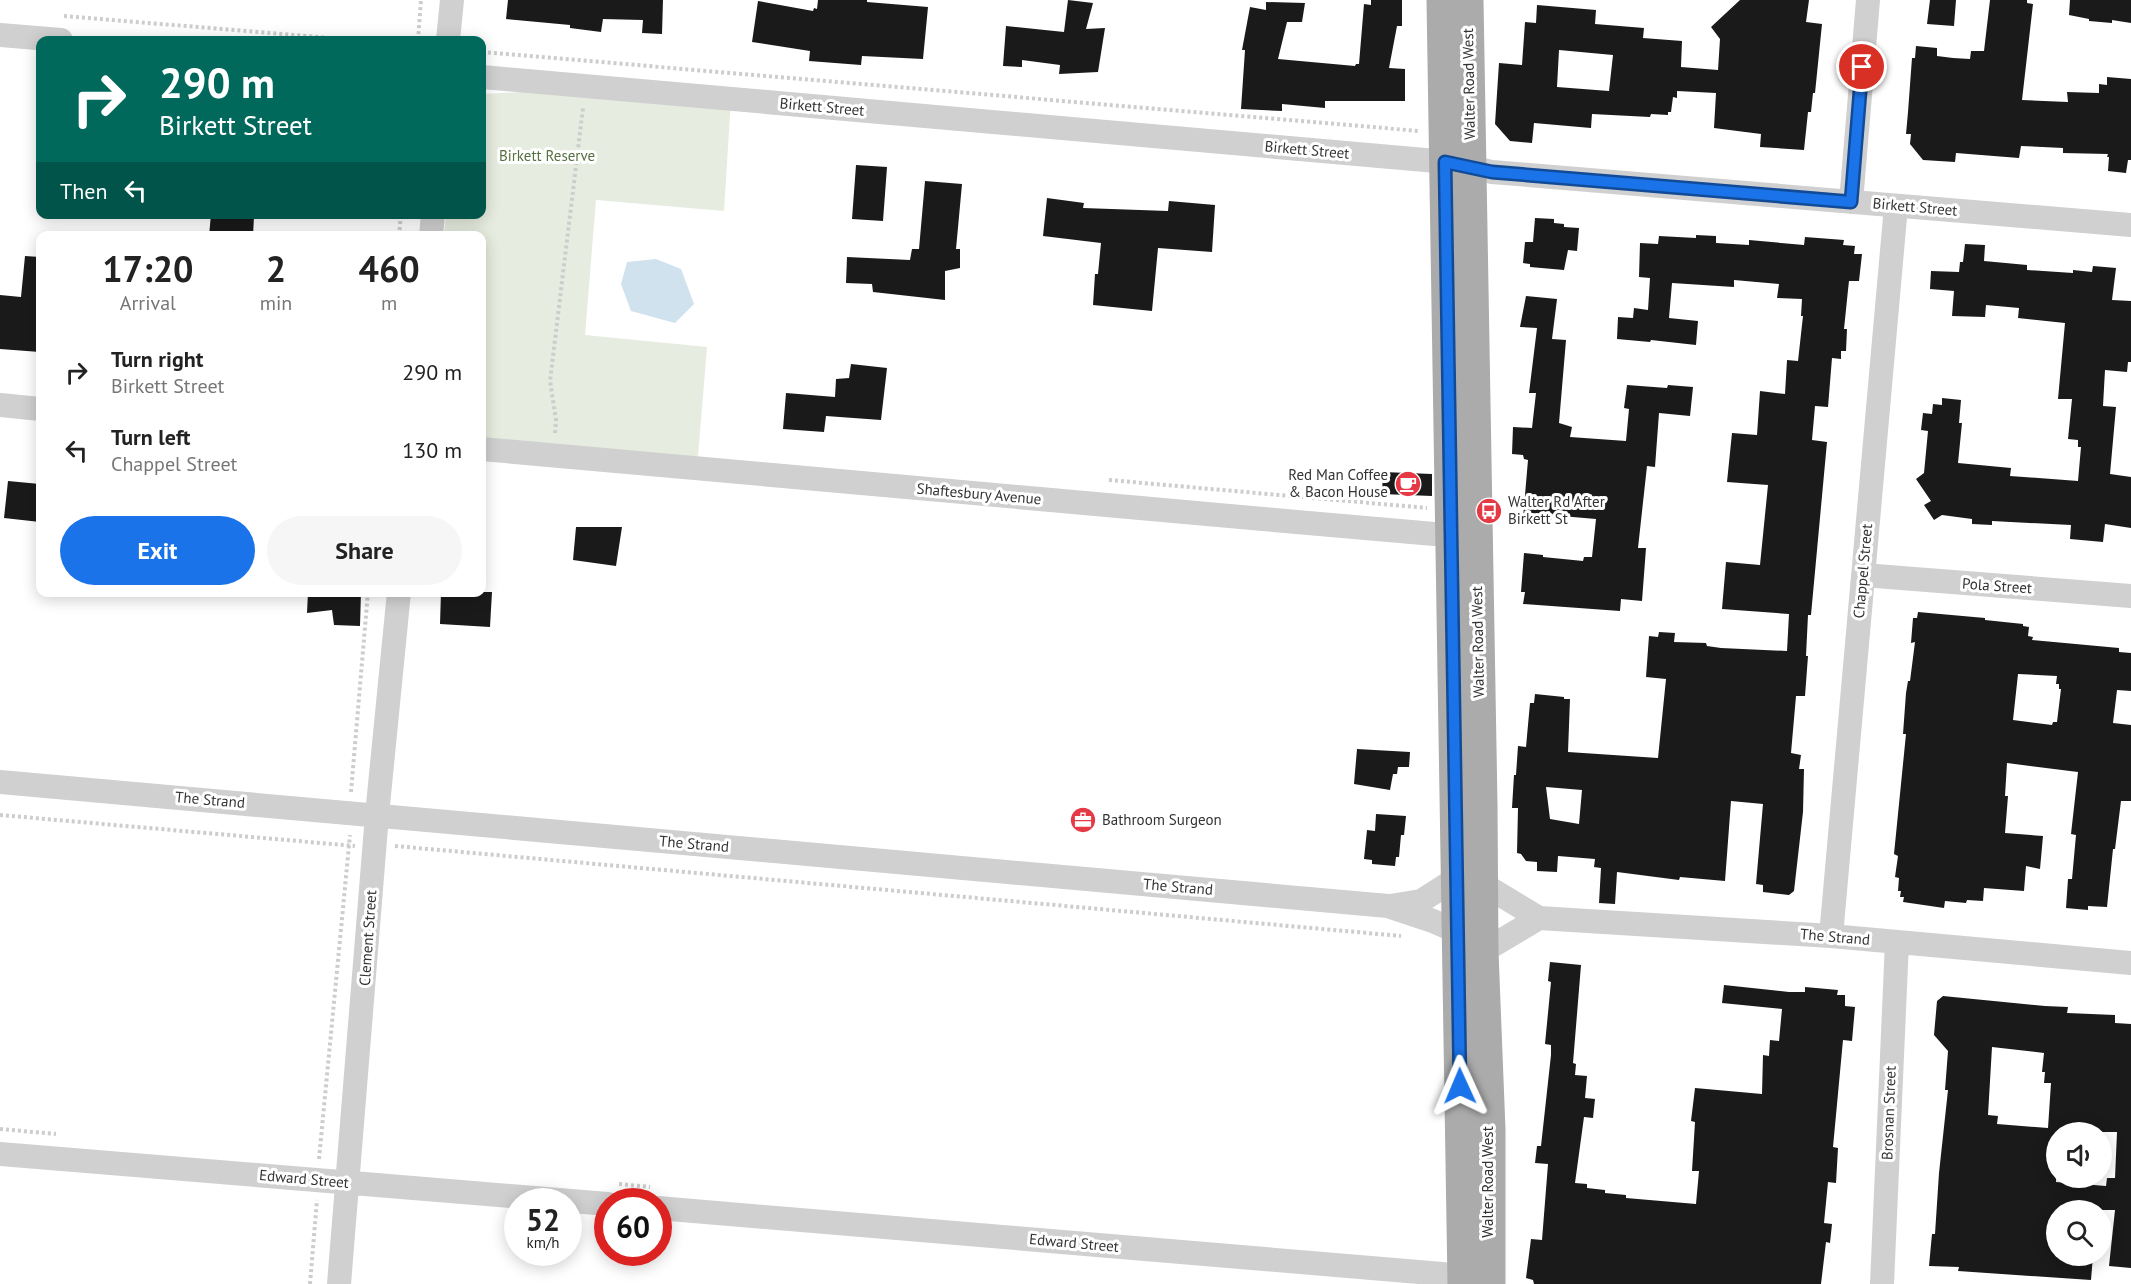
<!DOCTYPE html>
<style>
body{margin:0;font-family:"PT Sans",sans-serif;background:#f6f6f6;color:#222;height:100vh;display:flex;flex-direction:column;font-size:22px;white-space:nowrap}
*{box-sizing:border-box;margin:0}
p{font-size:20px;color:#767676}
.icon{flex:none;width:33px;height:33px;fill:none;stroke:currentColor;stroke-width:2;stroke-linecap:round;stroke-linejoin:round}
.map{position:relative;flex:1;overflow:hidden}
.sheet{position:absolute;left:36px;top:231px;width:450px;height:366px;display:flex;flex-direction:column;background:#fff;border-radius:12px;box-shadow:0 3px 15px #0003}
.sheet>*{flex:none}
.banner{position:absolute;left:36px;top:36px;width:450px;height:183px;border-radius:12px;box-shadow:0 3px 15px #0003;background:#00695c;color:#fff;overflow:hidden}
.fabs{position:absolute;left:2046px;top:1122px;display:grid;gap:12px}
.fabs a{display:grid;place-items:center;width:66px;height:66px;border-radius:50%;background:#fff;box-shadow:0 3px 15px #0003;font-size:30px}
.speed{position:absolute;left:504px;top:1188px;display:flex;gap:12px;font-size:30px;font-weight:700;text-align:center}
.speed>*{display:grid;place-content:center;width:78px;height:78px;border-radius:50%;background:#fff;box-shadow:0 3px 15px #0003;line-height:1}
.speed small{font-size:15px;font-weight:400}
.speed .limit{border:9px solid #d22;background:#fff;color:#111}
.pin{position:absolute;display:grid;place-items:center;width:51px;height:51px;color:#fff;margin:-26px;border:3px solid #fff;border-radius:50%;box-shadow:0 2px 6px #0007}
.me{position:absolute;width:66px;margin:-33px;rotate:359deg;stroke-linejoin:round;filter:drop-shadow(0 0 4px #0008)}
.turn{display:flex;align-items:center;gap:21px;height:126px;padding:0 24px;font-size:27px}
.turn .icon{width:78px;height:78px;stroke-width:2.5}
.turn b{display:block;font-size:42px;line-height:51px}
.then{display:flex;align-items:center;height:57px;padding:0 24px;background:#0003;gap:12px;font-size:22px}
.eta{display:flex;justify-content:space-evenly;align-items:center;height:102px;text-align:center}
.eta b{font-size:36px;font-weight:600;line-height:42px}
.button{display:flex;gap:12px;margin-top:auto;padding:12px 24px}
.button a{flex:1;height:69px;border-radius:36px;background:#1a73e8;color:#fff;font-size:24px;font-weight:600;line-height:69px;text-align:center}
.button a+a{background:#f6f6f6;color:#222}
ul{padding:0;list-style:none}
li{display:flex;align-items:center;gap:18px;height:78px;padding:0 24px}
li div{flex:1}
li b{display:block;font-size:22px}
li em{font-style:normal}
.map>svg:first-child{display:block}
</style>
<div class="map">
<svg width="2131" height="1284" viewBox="0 0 2131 1284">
<rect width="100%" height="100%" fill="#fff"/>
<path fill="#e6ecdf" d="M 603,88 L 731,99 L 724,211 L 596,200 L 585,335 L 707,347 L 697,468 L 482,437 L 482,236 L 444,236 L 446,215 L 482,214 L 482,94 Z"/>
<path fill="#cfe2ee" d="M 656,259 L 681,269 L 694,304 L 675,323 L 631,311 L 621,284 L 627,262 Z"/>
<path fill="#1a1a1a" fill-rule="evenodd" d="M 508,0 L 663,0 L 662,34 L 642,33 L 643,20 L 603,19 L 601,32 L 570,28 L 570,25 L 506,19 Z
M 818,0 L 867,0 L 867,2 L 928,7 L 923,59 L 862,56 L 861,65 L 809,61 L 810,51 L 752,42 L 758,1 L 813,11 L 814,8 L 817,9 Z
M 1068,0 L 1093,3 L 1086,29 L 1105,28 L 1098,72 L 1059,74 L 1060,65 L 1022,60 L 1022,67 L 1003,66 L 1006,26 L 1064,32 Z
M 1371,0 L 1402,0 L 1402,26 L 1397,26 L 1389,68 L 1405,69 L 1405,101 L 1325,101 L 1325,108 L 1282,104 L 1282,111 L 1241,109 L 1245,50 L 1242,50 L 1250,7 L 1266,10 L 1266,2 L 1305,3 L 1302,22 L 1287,22 L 1278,59 L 1355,66 L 1356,64 L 1359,64 L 1364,4 L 1371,5 Z
M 1740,0 L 1809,0 L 1806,22 L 1822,24 L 1815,93 L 1813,93 L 1811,112 L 1808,112 L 1804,150 L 1760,147 L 1761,134 L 1714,128 L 1716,93 L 1677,91 L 1677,98 L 1673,97 L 1671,112 L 1668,112 L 1668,115 L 1651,114 L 1650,117 L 1592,114 L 1591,128 L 1534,123 L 1532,143 L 1510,141 L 1495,124 L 1499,63 L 1522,65 L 1525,22 L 1536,23 L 1537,5 L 1596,10 L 1595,24 L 1644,28 L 1643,38 L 1682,41 L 1681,67 L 1718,70 L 1720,39 L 1711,27 ZM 1559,50 L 1613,55 L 1609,91 L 1557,87 Z
M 1930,0 L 1956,0 L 1954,26 L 1927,24 Z
M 1990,0 L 2027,0 L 2027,3 L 2033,4 L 2022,100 L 2068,102 L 2067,92 L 2099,93 L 2099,84 L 2107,85 L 2107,77 L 2131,79 L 2131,160 L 2128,160 L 2126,173 L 2108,171 L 2109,157 L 2107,157 L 2108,154 L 2063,153 L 2063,148 L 2021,146 L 2019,158 L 1956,153 L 1955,162 L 1923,160 L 1910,144 L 1911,134 L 1906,134 L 1908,112 L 1912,58 L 1915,58 L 1916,46 L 1937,48 L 1937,56 L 1953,58 L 1970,59 L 1971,51 L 1984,51 Z
M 2070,0 L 2131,0 L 2131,23 L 2112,20 L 2112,23 L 2089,21 L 2089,19 L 2069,15 Z
M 856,165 L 887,167 L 883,221 L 852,219 Z
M 925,181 L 962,184 L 956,249 L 960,249 L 960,268 L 945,271 L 945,300 L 873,292 L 872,284 L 846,283 L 847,257 L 910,260 L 912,249 L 919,249 Z
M 1047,198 L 1084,203 L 1083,208 L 1168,211 L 1169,201 L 1215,205 L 1212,252 L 1158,248 L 1152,311 L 1093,305 L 1095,274 L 1098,274 L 1101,243 L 1043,236 Z
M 211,214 L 254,216 L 253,236 L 209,236 Z
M 1535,218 L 1554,219 L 1554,223 L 1564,224 L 1564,227 L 1579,228 L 1577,251 L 1568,250 L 1564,270 L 1530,267 L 1530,264 L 1523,263 L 1525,242 L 1533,242 Z
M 1696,235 L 1716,236 L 1716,243 L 1749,245 L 1749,240 L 1804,245 L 1805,237 L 1844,240 L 1843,245 L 1855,246 L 1854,254 L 1862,254 L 1859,281 L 1849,281 L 1848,290 L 1844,329 L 1847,329 L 1846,351 L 1841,351 L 1841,359 L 1832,358 L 1828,407 L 1815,406 L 1812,440 L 1827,442 L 1811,615 L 1808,615 L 1806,656 L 1808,656 L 1805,696 L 1796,696 L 1791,753 L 1801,755 L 1799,769 L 1804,769 L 1803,812 L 1794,891 L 1789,895 L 1763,892 L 1763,885 L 1756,884 L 1763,804 L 1731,801 L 1725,881 L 1680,877 L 1679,880 L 1617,872 L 1615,904 L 1599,903 L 1601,868 L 1594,867 L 1595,859 L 1558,856 L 1557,872 L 1537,871 L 1537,862 L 1526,861 L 1521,854 L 1517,853 L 1518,808 L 1512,808 L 1514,775 L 1516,775 L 1518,746 L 1526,747 L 1530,703 L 1534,703 L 1535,694 L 1564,697 L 1564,699 L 1570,699 L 1568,752 L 1658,758 L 1666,679 L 1646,677 L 1649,636 L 1658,637 L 1659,632 L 1675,633 L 1674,642 L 1706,643 L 1707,646 L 1721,648 L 1787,651 L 1789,614 L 1722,609 L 1726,562 L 1760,565 L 1768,485 L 1727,482 L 1732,433 L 1757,435 L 1760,391 L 1785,394 L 1787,360 L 1798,361 L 1803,316 L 1801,316 L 1802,299 L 1777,298 L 1779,284 L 1734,280 L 1734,287 L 1672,283 L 1669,318 L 1698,321 L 1696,345 L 1651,340 L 1650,342 L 1617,339 L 1618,317 L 1633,318 L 1634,308 L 1648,310 L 1650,278 L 1639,277 L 1640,243 L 1658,244 L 1659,236 L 1696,238 ZM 1546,787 L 1582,790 L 1579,824 L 1550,819 Z
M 1965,244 L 1985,245 L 1984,261 L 2027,265 L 2027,270 L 2073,273 L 2073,270 L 2092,272 L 2093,266 L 2116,268 L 2112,300 L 2131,301 L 2131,362 L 2128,362 L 2127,372 L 2105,370 L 2103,406 L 2116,407 L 2110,474 L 2131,477 L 2131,528 L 2105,524 L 2103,542 L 2070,539 L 2071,525 L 1992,521 L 1992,525 L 1972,524 L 1972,519 L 1942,515 L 1934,520 L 1924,505 L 1931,501 L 1916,479 L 1924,473 L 1928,431 L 1921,430 L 1923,413 L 1932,414 L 1933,404 L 1942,405 L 1942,398 L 1961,400 L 1959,423 L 1962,423 L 1958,463 L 2011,468 L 2010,476 L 2078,481 L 2081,447 L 2078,447 L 2078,440 L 2068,439 L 2072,399 L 2058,399 L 2065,323 L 2018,318 L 2019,308 L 1986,305 L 1985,317 L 1952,316 L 1954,291 L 1930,289 L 1931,271 L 1959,272 L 1960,262 L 1963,262 Z
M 25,256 L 40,257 L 40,352 L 0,349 L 0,295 L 21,297 Z
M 1526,296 L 1557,299 L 1552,339 L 1566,340 L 1559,423 L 1572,427 L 1570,437 L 1626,441 L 1629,409 L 1624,408 L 1627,385 L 1667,388 L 1668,385 L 1693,387 L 1690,416 L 1659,413 L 1655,467 L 1647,466 L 1638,548 L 1646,548 L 1642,601 L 1621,599 L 1620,611 L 1523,604 L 1525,592 L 1521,592 L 1524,553 L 1543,555 L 1543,557 L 1583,561 L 1584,557 L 1592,557 L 1596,519 L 1561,516 L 1560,518 L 1552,517 L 1551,521 L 1523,518 L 1528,460 L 1524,459 L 1523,455 L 1512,454 L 1513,427 L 1532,428 L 1536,393 L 1529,393 L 1537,328 L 1520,327 Z
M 851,364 L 887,368 L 881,420 L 826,416 L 824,432 L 783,429 L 786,393 L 835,397 L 836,379 L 849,378 Z
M 1383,472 L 1432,474 L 1432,496 L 1382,494 Z
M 8,481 L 40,484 L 40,522 L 4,518 Z
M 576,527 L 622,527 L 616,566 L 573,560 Z
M 308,592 L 361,592 L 360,626 L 334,625 L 332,610 L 307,613 Z
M 441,592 L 492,592 L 490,627 L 440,624 Z
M 1918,612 L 1985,618 L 1985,620 L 2023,624 L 2023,626 L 2029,627 L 2028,636 L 2033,637 L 2032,640 L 2119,648 L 2119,652 L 2131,653 L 2131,691 L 2117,690 L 2113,723 L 2131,725 L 2131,801 L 2121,801 L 2115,849 L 2113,849 L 2107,907 L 2088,906 L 2088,910 L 2066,908 L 2068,879 L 2072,879 L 2076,835 L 2071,834 L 2078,772 L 2007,763 L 2005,796 L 2008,796 L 2005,833 L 2043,836 L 2040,869 L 2026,866 L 2024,891 L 1984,888 L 1983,901 L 1967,900 L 1966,903 L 1945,901 L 1944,908 L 1903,902 L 1904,897 L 1900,897 L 1901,891 L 1898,891 L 1899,878 L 1895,877 L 1898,856 L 1894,854 L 1906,734 L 1903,734 L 1906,693 L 1908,681 L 1910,681 L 1915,642 L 1911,643 L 1913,618 L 1917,618 ZM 2018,674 L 2057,676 L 2056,684 L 2059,684 L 2059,689 L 2061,689 L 2057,722 L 2053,722 L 2052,725 L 2013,720 Z
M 1357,749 L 1410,752 L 1409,767 L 1398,767 L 1397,774 L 1393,774 L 1390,790 L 1354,784 Z
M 1376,814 L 1406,816 L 1404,835 L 1401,835 L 1399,857 L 1396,857 L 1395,866 L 1372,864 L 1372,860 L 1364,859 L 1367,830 L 1375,831 Z
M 1550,962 L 1581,965 L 1573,1063 L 1576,1064 L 1575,1075 L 1587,1076 L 1585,1098 L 1595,1099 L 1593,1118 L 1584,1117 L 1575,1183 L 1587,1184 L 1587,1188 L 1605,1190 L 1605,1193 L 1626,1195 L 1626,1198 L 1696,1204 L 1699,1171 L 1692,1171 L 1695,1122 L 1691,1121 L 1695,1088 L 1762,1094 L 1763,1055 L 1769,1056 L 1770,1040 L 1779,1041 L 1782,1009 L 1722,1003 L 1724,985 L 1789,992 L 1805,992 L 1805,987 L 1838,990 L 1837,995 L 1845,995 L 1845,1006 L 1855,1007 L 1852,1041 L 1843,1040 L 1833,1147 L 1838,1148 L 1836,1183 L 1828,1182 L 1824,1223 L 1832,1224 L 1830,1243 L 1826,1242 L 1821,1284 L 1534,1284 L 1533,1280 L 1526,1278 L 1531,1239 L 1542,1240 L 1548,1164 L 1535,1163 L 1537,1146 L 1541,1146 L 1551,1055 L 1551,1045 L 1545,1044 L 1551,982 L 1548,981 Z
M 1943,996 L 2045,1006 L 2068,1007 L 2067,1013 L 2115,1015 L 2115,1023 L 2131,1024 L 2131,1268 L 2109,1266 L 2115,1210 L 2056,1210 L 2056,1256 L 2093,1256 L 2091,1280 L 1958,1271 L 1959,1267 L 1929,1266 L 1932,1234 L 1935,1234 L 1939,1173 L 1948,1090 L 1945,1090 L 1948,1051 L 1934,1035 L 1937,1001 ZM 1992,1047 L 2044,1053 L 2042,1072 L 2045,1072 L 2044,1083 L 2051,1083 L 2048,1128 L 1997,1124 L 1998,1116 L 1988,1115 ZM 2056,1132 L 2117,1132 L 2115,1178 L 2107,1178 L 2106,1186 L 2056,1182 Z"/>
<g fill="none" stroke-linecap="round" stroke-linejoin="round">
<path stroke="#cdcdcd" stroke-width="4" stroke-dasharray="3 3" stroke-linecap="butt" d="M 64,16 L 355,40
M 418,40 L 421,0
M 482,52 L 1419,131
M 399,236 L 401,214
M 555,433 L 556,420 L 550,381 L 583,108
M 1109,480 L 1427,508
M 351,792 L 368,592
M 0,815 L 355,846
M 395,846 L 1401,936
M 0,1129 L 56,1134
M 319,1159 L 350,835
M 619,1184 L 650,1187
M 310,1284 L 317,1200"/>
<path stroke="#d0d0d0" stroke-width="24" d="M 0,35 L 61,40
M 448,40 L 452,0
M 482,77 L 1425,160 L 1445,162 L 1492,172 L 2131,225
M 1851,202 L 1868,0
M 431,236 L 433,214
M 0,405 L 40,409
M 482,449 L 1263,519 L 1434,534 L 1468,534
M 1863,575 L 2131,596
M 0,782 L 1388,906 L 1433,921 L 1458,932
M 1481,883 L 1539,918 L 1831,936 L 2131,963
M 1390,906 L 1421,901 L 1457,878
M 1831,936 L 1896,206
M 1482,952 L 1539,918
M 0,1154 L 608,1204
M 658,1208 L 1478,1277
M 339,1284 L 377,815 L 399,592
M 1882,1284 L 1897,942"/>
<path stroke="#ababab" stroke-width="33" d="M 1443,0 L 1464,1284
M 1467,0 L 1481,805 L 1482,952 L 1489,1130 L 1489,1284"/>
</g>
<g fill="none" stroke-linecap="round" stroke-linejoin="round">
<g stroke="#114b97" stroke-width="15">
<path id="route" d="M 1460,1086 L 1445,162 L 1492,172 L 1851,202 L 1862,67"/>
</g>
<use href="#route" stroke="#1a73e8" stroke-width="10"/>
</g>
<defs>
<g id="cafe-disc" transform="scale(1.35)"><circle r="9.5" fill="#e63946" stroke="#fff"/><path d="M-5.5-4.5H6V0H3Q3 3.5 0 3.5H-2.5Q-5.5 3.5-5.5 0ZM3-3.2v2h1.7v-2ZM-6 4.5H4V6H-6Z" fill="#fff"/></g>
<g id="bus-disc" transform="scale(1.35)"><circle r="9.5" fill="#e63946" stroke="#fff"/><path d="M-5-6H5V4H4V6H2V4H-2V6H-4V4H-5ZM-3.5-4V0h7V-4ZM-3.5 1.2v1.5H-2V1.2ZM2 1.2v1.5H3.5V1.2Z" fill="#fff"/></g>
<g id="office-disc" transform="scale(1.35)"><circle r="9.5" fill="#e63946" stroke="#fff"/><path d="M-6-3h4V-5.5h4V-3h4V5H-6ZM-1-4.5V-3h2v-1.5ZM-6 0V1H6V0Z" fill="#fff"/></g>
</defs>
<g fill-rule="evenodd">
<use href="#cafe-disc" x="1408" y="484"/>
<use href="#bus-disc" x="1489" y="511"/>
<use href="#office-disc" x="1083" y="820"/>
</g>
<g text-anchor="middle" stroke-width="6" stroke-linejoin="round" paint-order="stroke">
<g font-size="15" fill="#333" stroke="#fff">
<text transform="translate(1469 84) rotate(-91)" y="5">Walter Road West</text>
<text transform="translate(822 107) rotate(5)" y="5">Birkett Street</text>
<text transform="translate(1307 150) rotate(5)" y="5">Birkett Street</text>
<text transform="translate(1915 207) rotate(5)" y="5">Birkett Street</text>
<text transform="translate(979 494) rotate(5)" y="5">Shaftesbury Avenue</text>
<text transform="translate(1863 571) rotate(-85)" y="5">Chappel Street</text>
<text transform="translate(1997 586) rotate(4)" y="5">Pola Street</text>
<text transform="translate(1478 642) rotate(-91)" y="5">Walter Road West</text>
<text transform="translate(210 800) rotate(5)" y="5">The Strand</text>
<text transform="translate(694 844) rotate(5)" y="5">The Strand</text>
<text transform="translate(1178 887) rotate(5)" y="5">The Strand</text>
<text transform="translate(1835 937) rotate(5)" y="5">The Strand</text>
<text transform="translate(368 938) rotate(-86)" y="5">Clement Street</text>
<text transform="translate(1889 1113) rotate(-88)" y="5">Brosnan Street</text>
<text transform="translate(304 1179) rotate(5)" y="5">Edward Street</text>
<text transform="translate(1488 1182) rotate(-90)" y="5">Walter Road West</text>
<text transform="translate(1074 1243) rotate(5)" y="5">Edward Street</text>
</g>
<g font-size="15" fill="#56703f" stroke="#fff">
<text x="547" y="161">Birkett Reserve</text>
</g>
<g font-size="15" fill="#333" stroke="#fff" text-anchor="start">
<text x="1388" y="480" text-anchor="end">Red Man Coffee<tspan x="1388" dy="17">&amp; Bacon House</tspan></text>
<text x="1508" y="507">Walter Rd After<tspan x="1508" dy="17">Birkett St</tspan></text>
<text x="1102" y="825">Bathroom Surgeon</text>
</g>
</g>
</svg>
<div class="fabs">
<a><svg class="icon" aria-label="sound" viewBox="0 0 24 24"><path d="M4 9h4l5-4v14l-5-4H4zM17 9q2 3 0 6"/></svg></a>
<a><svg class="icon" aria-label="search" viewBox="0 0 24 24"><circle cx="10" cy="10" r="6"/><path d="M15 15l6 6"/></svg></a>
</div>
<div class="speed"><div>52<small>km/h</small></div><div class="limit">60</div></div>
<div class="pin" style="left:1862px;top:67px;background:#d93025"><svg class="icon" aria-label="arrive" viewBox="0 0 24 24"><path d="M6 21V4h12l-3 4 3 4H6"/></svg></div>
<svg class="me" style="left:1460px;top:1086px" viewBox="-20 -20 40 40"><path d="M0-17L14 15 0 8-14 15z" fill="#1a73e8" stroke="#fff" stroke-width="4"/></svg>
<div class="banner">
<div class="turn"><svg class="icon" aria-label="right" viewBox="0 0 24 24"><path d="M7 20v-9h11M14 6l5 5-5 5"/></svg><div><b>290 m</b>Birkett Street</div></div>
<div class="then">Then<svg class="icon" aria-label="left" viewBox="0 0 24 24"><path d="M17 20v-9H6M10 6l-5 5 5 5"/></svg></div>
</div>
<section class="sheet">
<div class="eta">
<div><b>17:20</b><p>Arrival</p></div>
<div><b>2</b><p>min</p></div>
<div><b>460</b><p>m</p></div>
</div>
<ul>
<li><svg class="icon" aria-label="right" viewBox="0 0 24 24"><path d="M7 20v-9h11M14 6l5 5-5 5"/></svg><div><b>Turn right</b><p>Birkett Street</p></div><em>290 m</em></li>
<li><svg class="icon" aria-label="left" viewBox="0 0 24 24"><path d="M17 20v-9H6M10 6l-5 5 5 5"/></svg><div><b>Turn left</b><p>Chappel Street</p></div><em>130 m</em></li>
</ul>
<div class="button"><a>Exit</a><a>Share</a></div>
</section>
</div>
